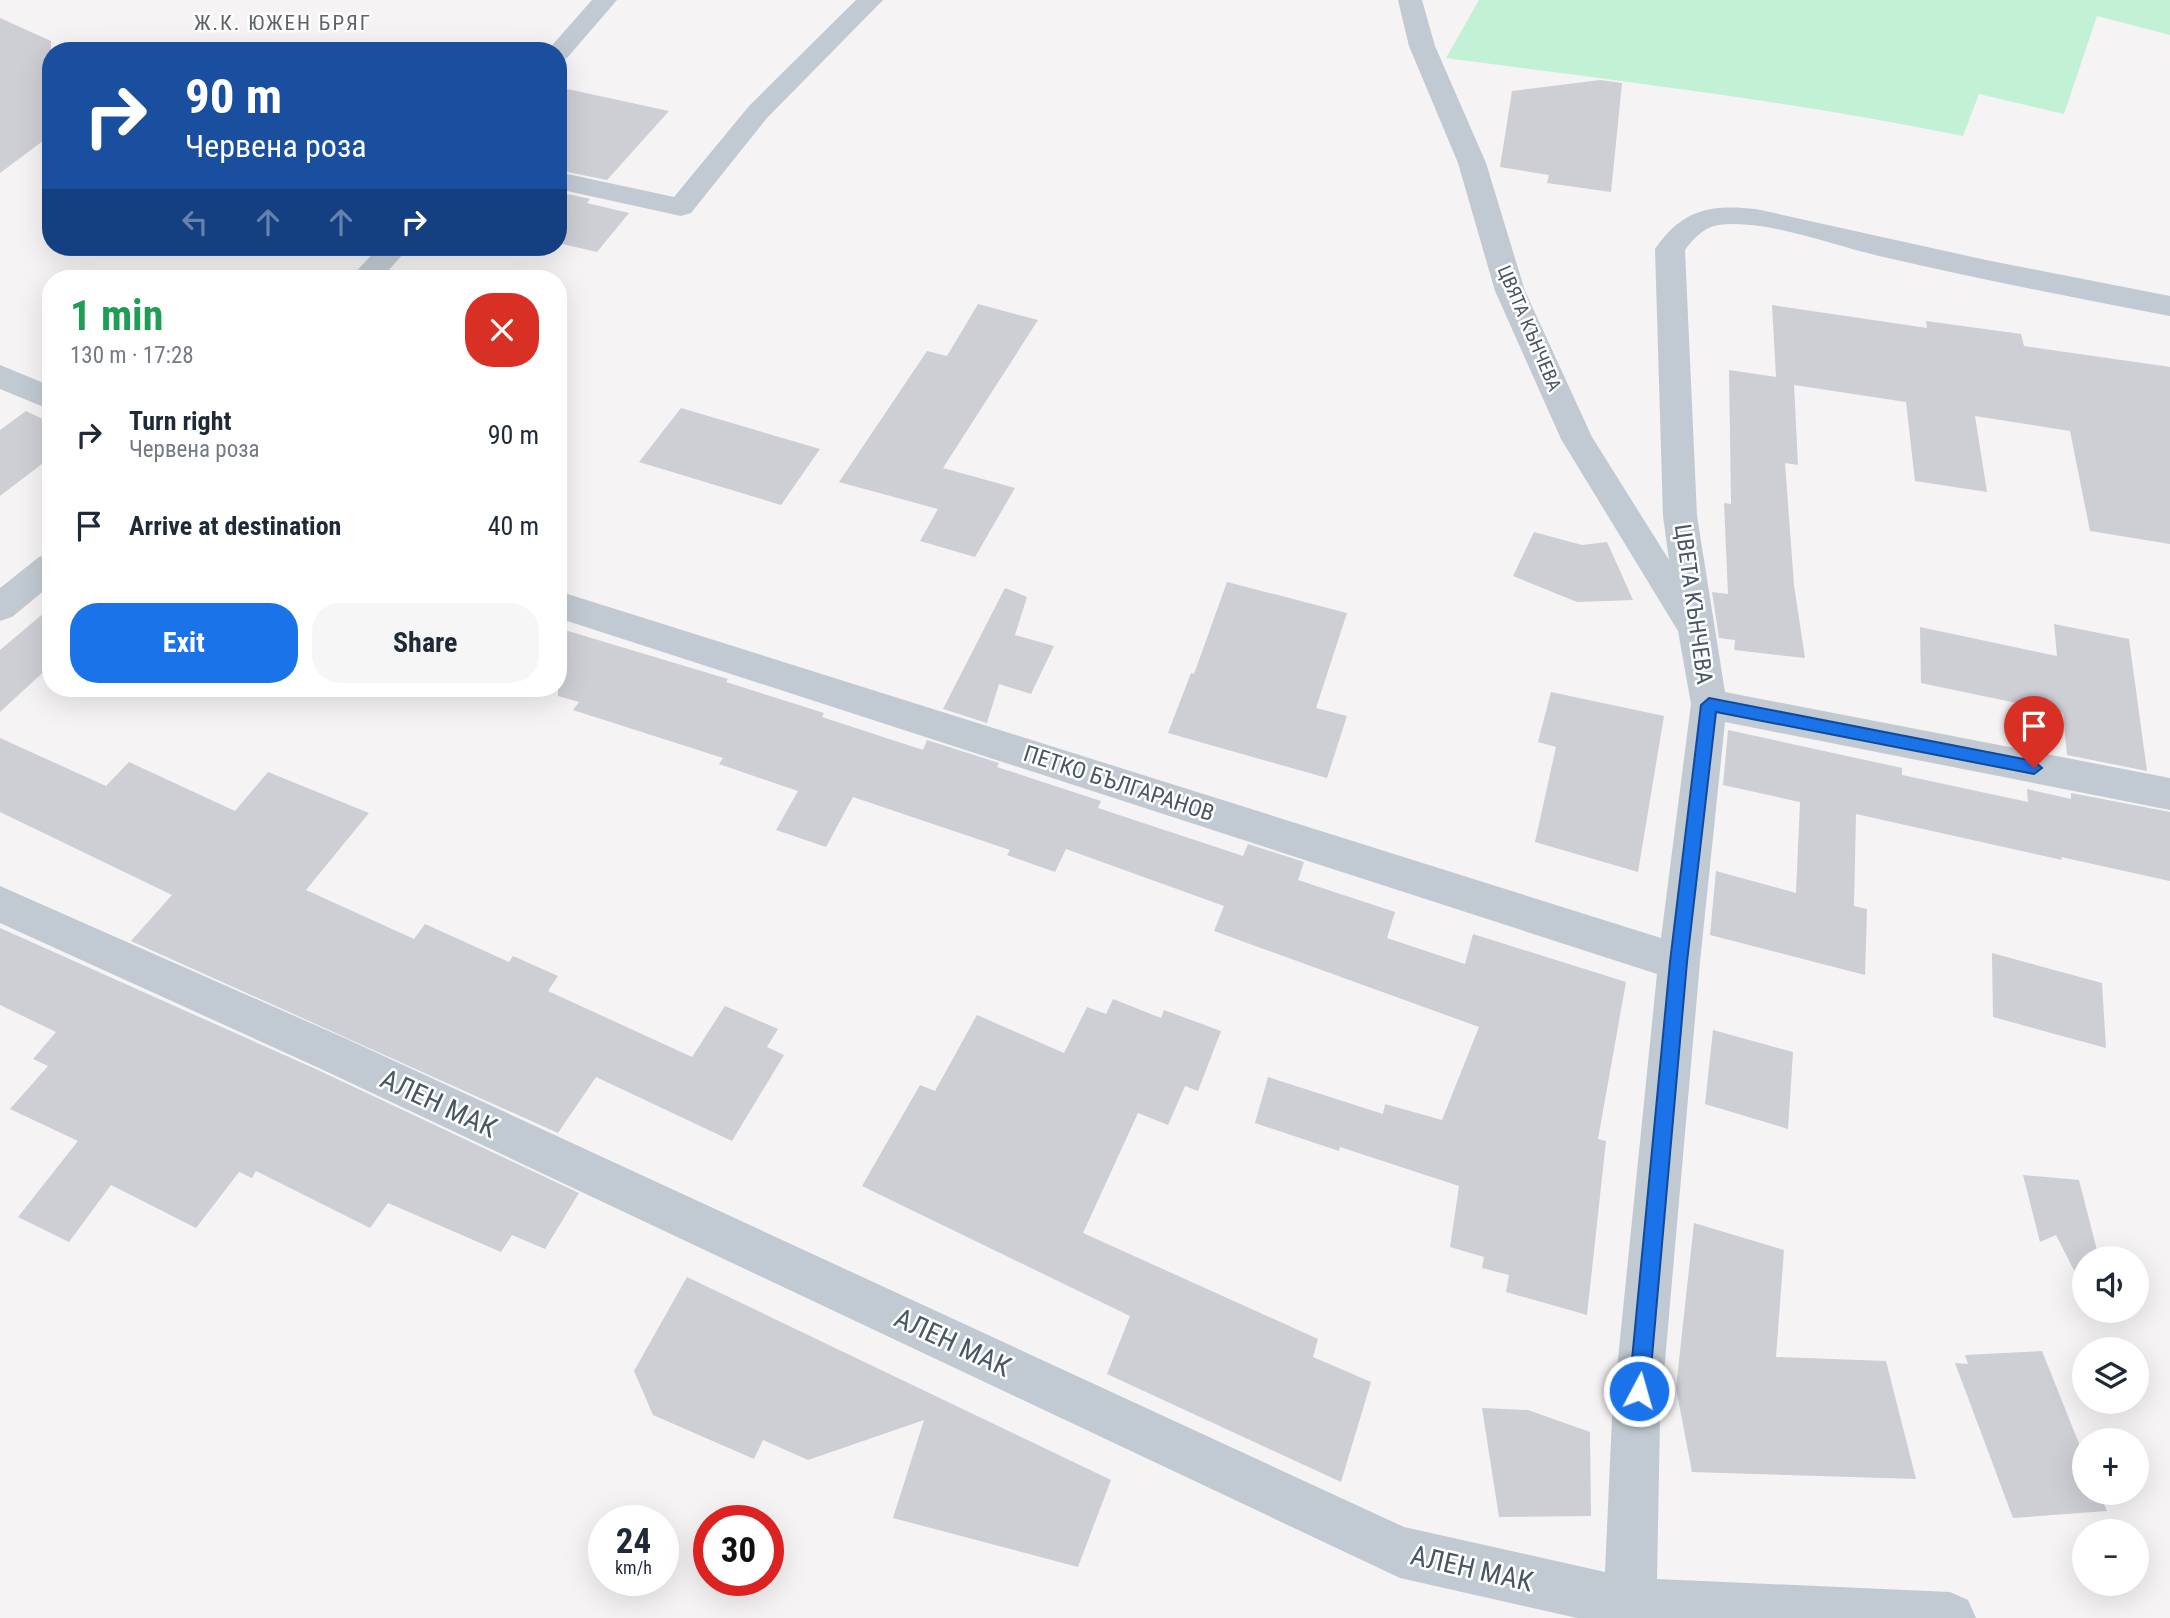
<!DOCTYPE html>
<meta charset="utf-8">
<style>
body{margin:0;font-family:"Roboto Condensed",sans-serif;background:#f6f6f7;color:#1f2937;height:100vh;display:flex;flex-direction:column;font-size:26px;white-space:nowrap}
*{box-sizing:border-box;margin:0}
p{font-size:23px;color:#747a83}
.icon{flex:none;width:38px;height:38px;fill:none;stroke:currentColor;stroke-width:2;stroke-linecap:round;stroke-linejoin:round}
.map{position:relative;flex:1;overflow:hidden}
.drawer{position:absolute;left:42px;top:270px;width:525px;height:427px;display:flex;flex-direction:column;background:#fff;border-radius:28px;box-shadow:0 7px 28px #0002}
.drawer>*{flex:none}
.banner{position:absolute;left:42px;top:42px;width:525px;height:214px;border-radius:28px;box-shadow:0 7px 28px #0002;background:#1a4fa0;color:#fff;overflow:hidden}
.fabs{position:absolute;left:2072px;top:1246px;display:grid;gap:14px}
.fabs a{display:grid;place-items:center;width:77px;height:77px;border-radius:50%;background:#fff;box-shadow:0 7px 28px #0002;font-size:35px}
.speed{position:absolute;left:588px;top:1505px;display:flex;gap:14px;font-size:35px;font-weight:700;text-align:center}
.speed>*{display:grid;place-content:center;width:91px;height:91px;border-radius:50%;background:#fff;box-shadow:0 7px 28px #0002;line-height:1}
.speed small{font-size:18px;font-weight:400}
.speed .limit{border:10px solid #d22;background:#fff;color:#111}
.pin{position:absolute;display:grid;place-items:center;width:60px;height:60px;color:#fff;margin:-72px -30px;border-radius:50% 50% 50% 0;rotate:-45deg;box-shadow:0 0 7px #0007}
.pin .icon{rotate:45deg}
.me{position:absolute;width:77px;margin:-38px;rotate:6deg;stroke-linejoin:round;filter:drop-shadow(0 0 5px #0008)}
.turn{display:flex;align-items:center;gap:24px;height:147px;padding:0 28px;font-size:32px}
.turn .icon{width:91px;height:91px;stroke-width:2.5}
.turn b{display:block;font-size:49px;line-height:60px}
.lanes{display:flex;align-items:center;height:66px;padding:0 28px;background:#0003;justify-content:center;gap:35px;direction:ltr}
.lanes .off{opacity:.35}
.round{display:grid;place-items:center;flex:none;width:74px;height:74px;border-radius:28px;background:#f6f6f7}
.head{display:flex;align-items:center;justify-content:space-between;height:119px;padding:0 28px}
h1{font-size:42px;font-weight:700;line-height:52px;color:#1e9e55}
.button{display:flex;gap:14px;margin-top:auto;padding:14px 28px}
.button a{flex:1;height:80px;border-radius:28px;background:#1a73e8;color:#fff;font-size:28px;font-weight:700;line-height:80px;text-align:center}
.button a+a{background:#f6f6f7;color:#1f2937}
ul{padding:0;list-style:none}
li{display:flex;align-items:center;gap:21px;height:91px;padding:0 28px}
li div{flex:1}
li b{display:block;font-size:26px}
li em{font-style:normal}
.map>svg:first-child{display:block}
</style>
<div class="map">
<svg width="2170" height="1618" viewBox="0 0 2170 1618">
<rect width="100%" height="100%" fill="#f5f3f3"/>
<path fill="#c3f1d5" d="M 1479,0 L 2170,0 L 2170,35 L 2097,16 L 2064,114 L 1979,94 L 1963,136 C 1792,101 1619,81 1446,58 Z"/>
<path fill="#cdcfd5" d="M 0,18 L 51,41 L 51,135 L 0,173 Z
M 1600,80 L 1622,83 L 1611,192 L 1547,183 L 1549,175 L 1500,167 L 1512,91 Z
M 558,87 L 669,111 L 607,180 L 558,170 Z
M 558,192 L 590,199 L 587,203 L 629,213 L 597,252 L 558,243 Z
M 978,304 L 1038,320 L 943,468 L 1015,488 L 975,557 L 920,541 L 938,509 L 839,482 L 927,351 L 947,356 Z
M 1772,305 L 1927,328 L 1926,321 L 2021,334 L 2024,346 L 2170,367 L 2170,544 L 2090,531 L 2070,431 L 1975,416 L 1987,492 L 1915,481 L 1906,402 L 1794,385 L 1798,465 L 1785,463 L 1794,585 L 1805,658 L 1734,650 L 1735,640 L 1719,638 L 1712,592 L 1728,594 L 1724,503 L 1731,504 L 1729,370 L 1776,377 Z
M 681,408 L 820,449 L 781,505 L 639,462 Z
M 26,411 L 51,423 L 51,457 L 0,496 L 0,430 Z
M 1534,532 L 1582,545 L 1607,542 L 1633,600 L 1577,602 L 1513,576 Z
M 1227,582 L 1347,613 L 1316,708 L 1347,716 L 1327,778 L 1168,733 L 1191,673 L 1194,674 Z
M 1005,588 L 1027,597 L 1015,635 L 1054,646 L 1031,694 L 999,684 L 987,723 L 943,709 Z
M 51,607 L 51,665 L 0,712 L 0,650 Z
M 2054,624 L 2129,639 L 2147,771 L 2067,755 L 2063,713 L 1921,683 L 1920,627 L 2057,656 Z
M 558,628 L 728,679 L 726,682 L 824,713 L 822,717 L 923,750 L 927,740 L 999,763 L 997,767 L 1101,801 L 1098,808 L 1243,856 L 1248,844 L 1304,862 L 1298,880 L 1395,912 L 1387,938 L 1465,964 L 1473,934 L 1626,982 L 1598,1139 L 1606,1141 L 1587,1315 L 1506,1292 L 1509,1275 L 1482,1268 L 1484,1257 L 1450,1247 L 1459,1186 L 1340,1147 L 1339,1151 L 1255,1123 L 1268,1077 L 1383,1114 L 1385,1104 L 1442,1120 L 1479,1027 L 1214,931 L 1224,906 L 1066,849 L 1055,872 L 1007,855 L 1010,850 L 853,797 L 826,847 L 776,830 L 798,791 L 719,764 L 723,758 L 573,710 L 579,702 L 558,696 Z
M 1551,692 L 1664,716 L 1638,872 L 1535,842 L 1556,747 L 1538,742 Z
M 1728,730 L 1902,768 L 1902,775 L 2028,802 L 2027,789 L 2071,799 L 2071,793 L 2170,812 L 2170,881 L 2061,857 L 2062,860 L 1856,814 L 1854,906 L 1867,909 L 1865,975 L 1710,935 L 1716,871 L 1796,893 L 1800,802 L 1723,785 Z
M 0,738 L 106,786 L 129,762 L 235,811 L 268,772 L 369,813 L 306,890 L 414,939 L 425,924 L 509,962 L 513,956 L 558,976 L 548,991 L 692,1057 L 725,1006 L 778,1029 L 767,1047 L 784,1055 L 732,1141 L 596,1077 L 558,1133 L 131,941 L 172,895 L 0,812 Z
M 0,928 L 318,1070 L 579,1193 L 545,1249 L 512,1235 L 501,1252 L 388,1203 L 370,1228 L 256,1171 L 252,1178 L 239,1172 L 196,1228 L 111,1185 L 69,1242 L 18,1217 L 78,1141 L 10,1109 L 48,1066 L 33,1059 L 56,1032 L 0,1005 Z
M 1992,953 L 2102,983 L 2106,1048 L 1993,1017 Z
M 1113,999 L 1161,1018 L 1164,1010 L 1221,1031 L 1198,1091 L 1185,1086 L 1168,1125 L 1138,1113 L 1083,1233 L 1318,1339 L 1313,1357 L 1371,1382 L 1341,1482 L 1107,1374 L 1130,1316 L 862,1186 L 920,1085 L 935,1091 L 977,1015 L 1064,1053 L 1087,1007 L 1106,1014 Z
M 1713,1030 L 1793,1052 L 1788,1129 L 1705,1104 Z
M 2023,1175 L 2079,1180 L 2099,1258 L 2084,1258 L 2084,1290 L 2056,1235 L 2040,1242 Z
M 1694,1223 L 1784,1250 L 1776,1357 L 1886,1361 L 1916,1479 L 1692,1472 L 1676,1388 Z
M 687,1277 L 1111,1480 L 1078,1567 L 893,1518 L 924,1420 L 808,1460 L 763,1440 L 754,1459 L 653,1415 L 634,1371 Z
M 2042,1351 L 2084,1456 L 2084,1493 L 2099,1493 L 2107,1511 L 2013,1518 L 1955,1363 L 1968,1364 L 1965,1355 Z
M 1482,1408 L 1528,1410 L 1590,1432 L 1591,1516 L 1499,1517 Z"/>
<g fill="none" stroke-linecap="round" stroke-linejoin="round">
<path fill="#c1cad2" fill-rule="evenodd" d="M 592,0 L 617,0 L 567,58 L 558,61 L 558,51 L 547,51 Z
M 856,0 L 883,0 L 767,118 L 691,213 L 681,216 L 558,189 L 558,172 L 674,197 L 749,106 Z
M 1398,0 L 1422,0 L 1435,46 L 1486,163 L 1525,291 L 1592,437 L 1669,560 L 1663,516 L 1655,249 C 1682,209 1711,204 1756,209 L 1986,260 L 2170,296 L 2170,316 C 2073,298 1976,278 1879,256 C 1831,245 1767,219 1718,225 C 1704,227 1693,239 1685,250 L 1697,516 L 1725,692 L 2170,778 L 2170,810 L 1725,722 L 1700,962 L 1660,1418 L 1657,1579 L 1950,1592 L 1968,1600 L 1976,1618 L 1577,1618 L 1400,1578 L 319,1068 L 0,923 L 0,886 L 349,1040 L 1404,1527 L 1605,1572 L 1612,1418 L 1657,974 L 558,618 L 558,591 L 1661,938 L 1691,704 L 1678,631 L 1561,439 L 1495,291 L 1458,163 L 1409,46 Z
M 379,247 L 409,247 L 382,278 L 350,278 Z
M 0,365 L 51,386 L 51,410 L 0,389 Z
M 51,553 L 51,585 L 12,617 L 0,621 L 0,588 L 39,557 Z"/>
</g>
<path fill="#1a73e8" stroke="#114b97" stroke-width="2" d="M 1709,698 L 2034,761 L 2042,768 L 2034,774 L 1716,712 L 1687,962 L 1649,1391 L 1646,1398 L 1639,1401 L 1632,1398 L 1629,1391 L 1670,962 L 1701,705 Z"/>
<g text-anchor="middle" stroke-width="5" stroke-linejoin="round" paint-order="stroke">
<g font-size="19" fill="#4a5661" stroke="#fff">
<text transform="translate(1530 328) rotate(67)" y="7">ЦВЯТА КЪНЧЕВА</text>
</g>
<g font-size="21" letter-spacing="2" fill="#5f6368" stroke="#fff">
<text x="283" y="30">Ж.К. ЮЖЕН БРЯГ</text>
</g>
<g font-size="23" fill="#4a5661" stroke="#fff">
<text transform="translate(1694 604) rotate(82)" y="8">ЦВЕТА КЪНЧЕВА</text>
<text transform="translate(1119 783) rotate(18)" y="8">ПЕТКО БЪЛГАРАНОВ</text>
</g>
<g font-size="28" fill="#4a5661" stroke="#fff">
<text transform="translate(439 1103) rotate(25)" y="10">АЛЕН МАК</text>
<text transform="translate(953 1342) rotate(25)" y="10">АЛЕН МАК</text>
<text transform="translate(1472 1568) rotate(13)" y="10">АЛЕН МАК</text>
</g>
</g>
</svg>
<div class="fabs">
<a><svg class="icon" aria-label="sound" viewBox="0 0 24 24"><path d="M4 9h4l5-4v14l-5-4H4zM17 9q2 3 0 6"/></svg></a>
<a><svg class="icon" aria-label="layers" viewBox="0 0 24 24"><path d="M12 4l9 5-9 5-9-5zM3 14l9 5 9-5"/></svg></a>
<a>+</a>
<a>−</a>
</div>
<div class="speed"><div>24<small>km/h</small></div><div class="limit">30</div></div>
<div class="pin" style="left:2034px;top:768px;background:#d93025"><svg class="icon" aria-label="arrive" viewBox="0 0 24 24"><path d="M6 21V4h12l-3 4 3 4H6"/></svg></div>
<svg class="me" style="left:1639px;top:1391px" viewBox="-20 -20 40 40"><circle r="17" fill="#1a73e8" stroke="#fff" stroke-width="3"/><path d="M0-11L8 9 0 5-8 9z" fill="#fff"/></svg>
<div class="banner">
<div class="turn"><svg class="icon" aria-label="right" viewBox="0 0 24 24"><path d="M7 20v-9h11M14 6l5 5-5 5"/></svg><div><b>90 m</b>Червена роза</div></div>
<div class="lanes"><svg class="icon off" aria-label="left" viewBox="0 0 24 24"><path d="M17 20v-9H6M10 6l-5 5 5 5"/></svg><svg class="icon off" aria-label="ahead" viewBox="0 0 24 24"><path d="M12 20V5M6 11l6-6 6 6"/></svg><svg class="icon off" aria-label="ahead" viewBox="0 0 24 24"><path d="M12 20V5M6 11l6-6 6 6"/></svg><svg class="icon" aria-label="right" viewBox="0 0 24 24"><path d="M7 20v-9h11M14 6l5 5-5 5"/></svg></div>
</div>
<section class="drawer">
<div class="head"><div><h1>1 min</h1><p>130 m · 17:28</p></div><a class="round" style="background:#d93025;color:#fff"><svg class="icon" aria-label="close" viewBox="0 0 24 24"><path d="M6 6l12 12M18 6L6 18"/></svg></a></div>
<ul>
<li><svg class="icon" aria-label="right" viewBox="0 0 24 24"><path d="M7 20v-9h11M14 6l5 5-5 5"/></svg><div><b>Turn right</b><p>Червена роза</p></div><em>90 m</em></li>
<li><svg class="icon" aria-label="arrive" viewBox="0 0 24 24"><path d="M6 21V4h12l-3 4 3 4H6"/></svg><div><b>Arrive at destination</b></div><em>40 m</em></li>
</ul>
<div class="button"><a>Exit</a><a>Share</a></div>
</section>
</div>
